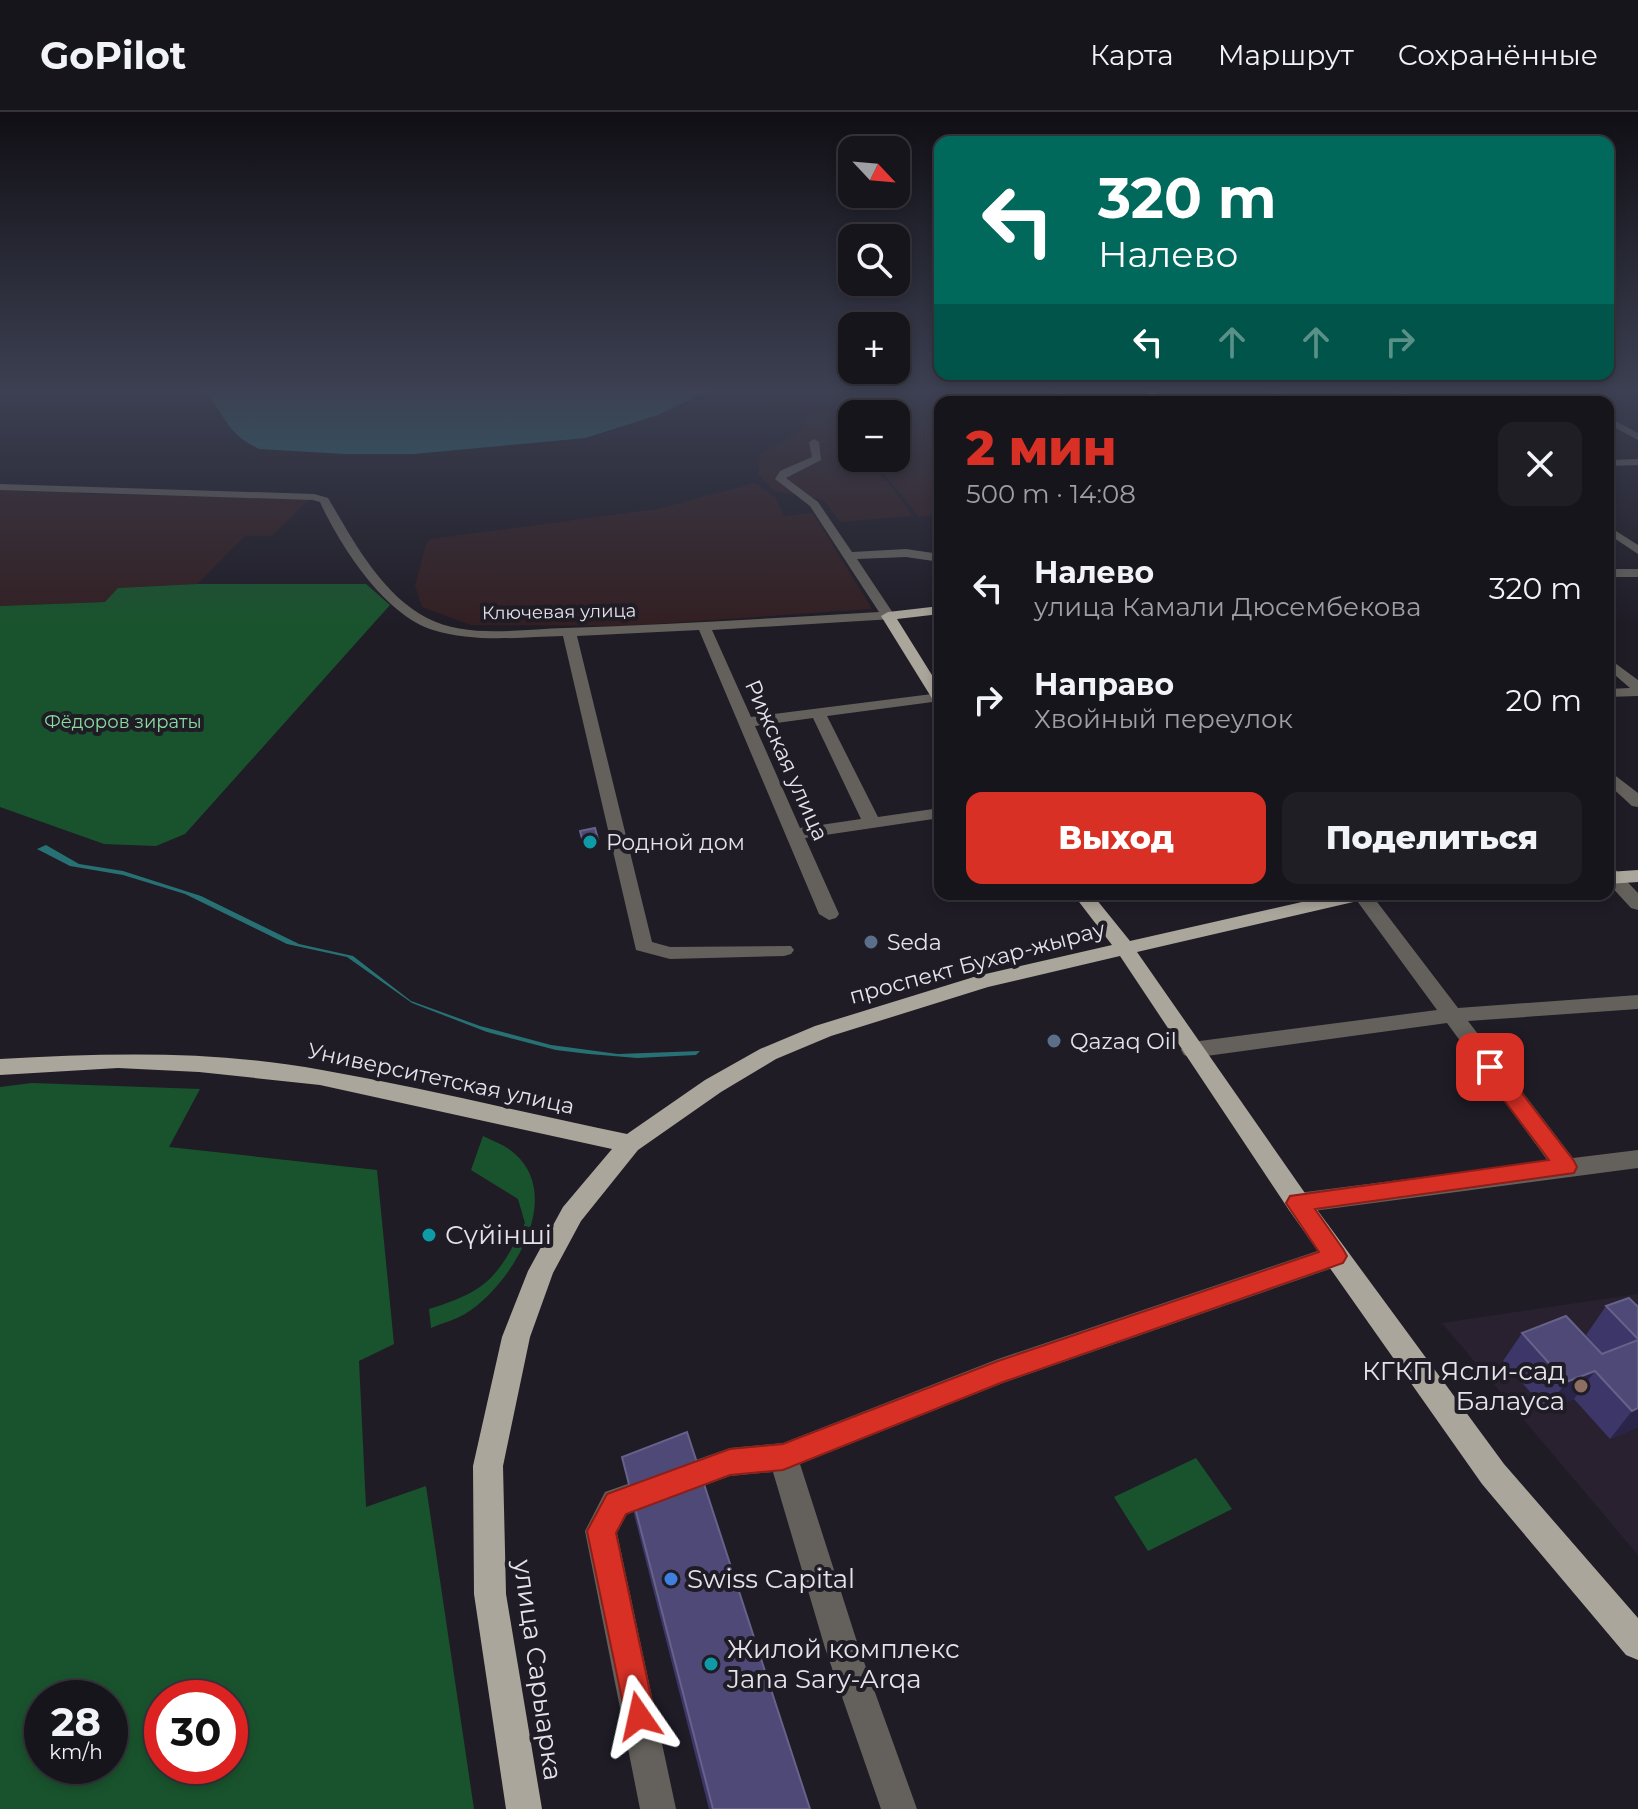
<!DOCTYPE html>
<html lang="ru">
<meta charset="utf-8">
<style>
body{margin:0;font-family:Montserrat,sans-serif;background:#201e25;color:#f1f3f6;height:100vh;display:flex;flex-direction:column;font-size:30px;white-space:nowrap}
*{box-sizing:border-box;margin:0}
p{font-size:26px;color:#9e9fa3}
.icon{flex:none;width:44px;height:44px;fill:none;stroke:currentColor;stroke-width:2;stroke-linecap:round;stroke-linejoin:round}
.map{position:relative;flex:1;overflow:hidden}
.details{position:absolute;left:934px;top:284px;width:680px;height:504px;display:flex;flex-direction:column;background:#17151c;border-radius:16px;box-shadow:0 4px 12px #0003,0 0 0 2px #36343b}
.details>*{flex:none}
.banner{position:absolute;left:934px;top:24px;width:680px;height:244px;border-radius:16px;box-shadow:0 4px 12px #0003,0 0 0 2px #36343b;background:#00695c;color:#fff;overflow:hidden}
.needle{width:52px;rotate:116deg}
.buttons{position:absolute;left:838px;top:24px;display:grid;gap:16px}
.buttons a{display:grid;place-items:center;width:72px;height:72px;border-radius:16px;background:#17151c;box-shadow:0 4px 12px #0003,0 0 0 2px #36343b;font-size:40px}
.speed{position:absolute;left:24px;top:1568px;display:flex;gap:16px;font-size:40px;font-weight:700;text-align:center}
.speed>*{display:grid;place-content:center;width:104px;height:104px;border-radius:50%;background:#17151c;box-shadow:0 4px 12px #0003,0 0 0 2px #36343b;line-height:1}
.speed small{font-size:20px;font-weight:400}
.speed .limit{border:12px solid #d22;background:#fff;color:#111}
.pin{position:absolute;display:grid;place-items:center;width:68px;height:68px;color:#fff;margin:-34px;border-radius:16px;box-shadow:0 4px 12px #0006}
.me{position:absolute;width:88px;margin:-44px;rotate:349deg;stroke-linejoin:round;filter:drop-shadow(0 0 6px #0008)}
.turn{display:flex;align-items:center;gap:28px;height:168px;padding:0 32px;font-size:36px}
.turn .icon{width:104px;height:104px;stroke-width:2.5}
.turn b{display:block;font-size:56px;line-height:68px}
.lanes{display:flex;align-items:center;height:76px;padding:0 32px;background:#0003;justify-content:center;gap:40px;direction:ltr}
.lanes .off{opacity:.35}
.round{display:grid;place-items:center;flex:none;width:84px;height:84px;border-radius:16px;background:#201e25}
.head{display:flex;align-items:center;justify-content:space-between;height:136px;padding:0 32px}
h1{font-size:48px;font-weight:800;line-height:60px;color:#d93025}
.action{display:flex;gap:16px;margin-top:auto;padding:16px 32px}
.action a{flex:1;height:92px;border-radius:16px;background:#d93025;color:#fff;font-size:32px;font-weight:800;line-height:92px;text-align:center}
.action a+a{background:#201e25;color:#f1f3f6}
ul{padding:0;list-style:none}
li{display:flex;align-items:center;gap:24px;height:112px;padding:0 32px}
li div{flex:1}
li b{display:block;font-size:30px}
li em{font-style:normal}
header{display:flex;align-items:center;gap:48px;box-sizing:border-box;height:112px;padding:0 40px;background:#17151c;border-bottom:2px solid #36343b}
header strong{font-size:38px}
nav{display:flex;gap:44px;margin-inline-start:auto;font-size:28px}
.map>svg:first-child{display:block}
</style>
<header>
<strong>GoPilot</strong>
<nav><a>Карта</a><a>Маршрут</a><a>Сохранённые</a></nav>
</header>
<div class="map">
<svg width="1638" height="1697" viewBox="0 0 1638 1697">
<rect width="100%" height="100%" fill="#1f1c26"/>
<path fill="#321f22" d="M 858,277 L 1124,277 L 1139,290 L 940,290 L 940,402 L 919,405 L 884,362 L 877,346 L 896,346 L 896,302 L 858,302 L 853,291 Z
M 849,292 L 854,302 L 852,346 L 872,346 L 878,362 L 888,370 L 913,404 L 840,410 L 824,388 L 774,379 L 758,362 L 760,342 L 800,320 L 809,296 Z
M 755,371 L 775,385 L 784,404 L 813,401 L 872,497 L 625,514 L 471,513 L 422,495 L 415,474 L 426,432 L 431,427 L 658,397 Z
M 0,378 L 73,379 L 80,382 L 310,387 L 272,424 L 245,424 L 197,472 L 118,476 L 106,490 L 0,494 Z"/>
<path fill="#292130" d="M 1638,1182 L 1638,1443 L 1442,1211 Z"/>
<path fill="#19532d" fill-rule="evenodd" d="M 197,472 L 366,472 L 390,493 L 185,722 L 156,734 L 104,732 L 0,695 L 0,494 L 105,490 L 118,476 Z
M 32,971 L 200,977 L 169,1035 L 377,1058 L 394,1232 L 359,1249 L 366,1395 L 426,1374 L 474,1697 L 0,1697 L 0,975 ZM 42,1586 L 110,1586 L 110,1654 L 42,1654 ZM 162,1586 L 230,1586 L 230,1654 L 162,1654 Z
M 483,1024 C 493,1029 507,1034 515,1042 C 565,1086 510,1175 465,1202 C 455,1208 442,1211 431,1216 L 429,1197 C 488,1179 498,1165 525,1111 L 518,1087 L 471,1058 Z
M 1196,1346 L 1232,1397 L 1148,1439 L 1114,1385 Z"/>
<path fill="#277174" d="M 203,277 L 713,277 L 658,303 L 585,326 L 413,342 L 345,342 L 260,337 C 226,323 225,301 203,277 Z
M 46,733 L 79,752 L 123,759 L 201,784 L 299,832 L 353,844 L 411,889 L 480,914 L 551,933 L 618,942 L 700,939 L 696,943 L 637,946 L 589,942 L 556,938 L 487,920 L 412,891 L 347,845 L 287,832 L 185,782 L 123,763 L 70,754 L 37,737 Z"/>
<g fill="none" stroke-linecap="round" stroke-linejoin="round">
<path fill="#64615c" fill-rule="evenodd" d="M 1269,277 L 1278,277 L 1294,290 L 1283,290 Z
M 1389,277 L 1399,277 L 1416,286 L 1569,282 L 1574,285 L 1569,288 L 1409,290 Z
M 1632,277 L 1638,277 L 1638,281 L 1633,279 Z
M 1608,305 L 1638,321 L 1638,328 L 1608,312 Z
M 814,327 L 819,330 L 821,348 L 786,366 L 818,390 L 852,440 L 906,437 L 940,442 L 940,450 L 906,445 L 857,447 L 895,504 L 893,507 L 712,518 L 751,605 L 940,581 L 940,589 L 827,604 L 878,705 L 940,696 L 940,706 L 805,726 L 839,802 L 836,806 L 829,808 L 819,802 L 699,518 L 577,524 L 652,830 L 670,835 L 791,834 L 794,838 L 791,842 L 784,844 L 670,847 L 636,838 L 563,524 C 520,525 475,531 433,518 C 385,503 340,434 320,390 L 313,388 L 0,378 L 0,372 L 314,382 L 328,386 C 353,428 381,482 427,506 C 467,527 521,517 565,516 C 670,513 774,506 879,500 L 810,394 L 775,367 L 780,359 L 812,345 L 809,330 ZM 813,606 L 861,707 L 800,716 L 755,614 Z
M 1638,347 L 1638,353 L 1608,354 L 1608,348 Z
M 1608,414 L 1638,433 L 1638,442 L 1608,422 Z
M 1608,457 L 1638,457 L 1638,465 L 1608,465 Z
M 1608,546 L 1638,568 L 1638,584 L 1608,585 L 1608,577 L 1630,576 L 1608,557 Z
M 1608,658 L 1638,681 L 1638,695 L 1632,694 L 1608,672 Z
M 1608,755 L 1614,756 L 1638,781 L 1638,798 L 1631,796 L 1608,771 Z
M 1352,782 L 1371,782 L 1458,896 L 1638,883 L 1638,897 L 1468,909 L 1573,1046 L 1638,1038 L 1638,1056 L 1298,1101 L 1289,1098 L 1286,1091 L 1289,1084 L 1298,1081 L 1548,1049 L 1447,911 L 1192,946 L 1184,943 L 1181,938 L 1184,933 L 1192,930 L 1437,898 Z
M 1335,1133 L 1344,1136 L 1348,1144 L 1344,1152 L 1003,1271 L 800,1352 L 859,1536 L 917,1697 L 881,1697 L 825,1536 L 773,1360 L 730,1364 L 627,1402 L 617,1421 L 676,1697 L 640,1697 L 585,1419 L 605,1380 L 730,1336 L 783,1331 L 998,1247 Z"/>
<path fill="#aba69b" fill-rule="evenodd" d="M 1143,277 L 1152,277 L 1165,290 L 1155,290 Z
M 940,494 L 940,502 L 897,507 L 940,576 L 940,592 L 933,588 L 881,504 L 888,500 Z
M 1638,758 L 1638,770 L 1608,772 L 1608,760 Z
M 1073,782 L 1092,782 L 1130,829 L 1337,782 L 1371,782 L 1362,788 L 1137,840 L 1307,1084 L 1504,1352 L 1638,1506 L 1638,1548 L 1626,1543 L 1482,1372 L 1289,1098 L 1120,844 L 988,875 L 831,924 L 776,947 L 721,980 L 638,1038 L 581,1109 L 553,1161 L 530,1225 L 503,1354 L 506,1482 L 542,1697 L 506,1697 L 474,1482 L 473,1354 L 502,1225 L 528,1159 L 563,1095 L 612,1037 L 320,973 L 199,960 L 118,956 L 0,963 L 0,947 C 107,941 216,938 322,958 C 424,976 525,1001 627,1022 L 705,968 L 760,937 L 815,914 L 977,864 L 1112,833 Z"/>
<g stroke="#c7c5cc" stroke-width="3">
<path id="rail" d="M 1052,277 L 1065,290"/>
</g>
<use href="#rail" stroke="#1f1c26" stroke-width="2" stroke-dasharray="6" stroke-linecap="butt"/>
</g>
<path fill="#3d3769" d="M 1638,1191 L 1638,1315 L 1610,1327 L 1574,1287 L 1546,1298 L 1503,1249 L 1522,1221 L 1603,1242 L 1586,1223 L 1606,1194 L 1637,1193 Z
M 622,1345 L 810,1697 L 709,1697 L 635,1406 Z"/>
<path fill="#292448" d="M 598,727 L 599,734 L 584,737 L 583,730 Z
M 1595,1259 L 1574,1287 L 1546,1298 L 1566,1270 Z
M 1638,1296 L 1638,1315 L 1610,1327 L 1632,1299 Z"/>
<path fill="#4f4977" stroke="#666289" stroke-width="2" d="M 595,716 L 598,727 L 583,730 L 580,719 Z
M 1629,1186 L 1638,1195 L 1638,1227 L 1606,1194 Z
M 1566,1204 L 1602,1242 L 1638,1228 L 1638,1296 L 1632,1299 L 1595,1259 L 1566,1270 L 1522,1221 Z
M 687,1320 L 810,1697 L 713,1697 L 622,1345 Z"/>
<linearGradient id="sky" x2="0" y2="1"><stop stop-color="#110f15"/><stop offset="0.54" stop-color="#3c4052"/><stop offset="1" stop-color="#3c4052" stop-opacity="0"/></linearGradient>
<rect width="1638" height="514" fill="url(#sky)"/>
<path fill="#d93025" stroke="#8d1f18" stroke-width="2" d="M 1490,948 L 1498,950 L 1574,1049 L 1577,1055 L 1574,1061 L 1315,1097 L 1343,1137 L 1347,1144 L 1343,1151 L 1003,1270 L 783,1358 L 730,1363 L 626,1402 L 616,1421 L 655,1604 L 650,1616 L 639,1620 L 628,1616 L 587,1419 L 607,1382 L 730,1337 L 783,1332 L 998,1249 L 1319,1140 L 1290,1097 L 1286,1091 L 1290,1084 L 1549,1048 L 1483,960 L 1480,955 L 1483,950 Z"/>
<g fill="#0f9aa8" stroke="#1f1c26" stroke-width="3">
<circle cx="590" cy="730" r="8"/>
<circle cx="429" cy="1123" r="8"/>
<circle cx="711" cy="1552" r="8"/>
</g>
<g fill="#5c6f8a" stroke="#1f1c26" stroke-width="3">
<circle cx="871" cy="830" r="8"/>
<circle cx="1054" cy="929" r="8"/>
</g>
<circle fill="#8d6e63" stroke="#1f1c26" stroke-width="3" cx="1581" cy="1274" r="8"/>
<circle fill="#3f7fe0" stroke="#1f1c26" stroke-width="3" cx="671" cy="1467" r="8"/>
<g text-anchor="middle" stroke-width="8" stroke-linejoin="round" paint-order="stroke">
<g font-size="18" fill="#e5e3ea" stroke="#1f1c26">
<text transform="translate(559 500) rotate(-1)" y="6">Ключевая улица</text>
</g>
<g font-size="18" fill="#88dc9e" stroke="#1f1c26">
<text x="123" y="616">Фёдоров зираты</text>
</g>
<g font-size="22" fill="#e5e3ea" stroke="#1f1c26">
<text transform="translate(787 648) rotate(66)" y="8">Рижская улица</text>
<text transform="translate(977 850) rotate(-15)" y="8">проспект Бухар-жырау</text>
<text transform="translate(441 966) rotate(12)" y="8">Университетская улица</text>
</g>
<g font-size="22" fill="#e5e3ea" stroke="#1f1c26" text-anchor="start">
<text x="606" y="738">Родной дом</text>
<text x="887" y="838">Seda</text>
<text x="1070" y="937">Qazaq Oil</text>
</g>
<g font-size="26" fill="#e5e3ea" stroke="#1f1c26" text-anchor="start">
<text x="445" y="1132">Сүйінші</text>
<text x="1565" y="1268" text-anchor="end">КГКП Ясли-сад<tspan x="1565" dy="30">Балауса</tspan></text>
<text x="687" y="1476">Swiss Capital</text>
<text x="727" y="1546">Жилой комплекс<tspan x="727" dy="30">Jana Sary-Arqa</tspan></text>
</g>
<g font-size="26" fill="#e5e3ea" stroke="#1f1c26">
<text transform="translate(538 1558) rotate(82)" y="9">улица Сарыарка</text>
</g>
</g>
</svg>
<div class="buttons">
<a><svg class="needle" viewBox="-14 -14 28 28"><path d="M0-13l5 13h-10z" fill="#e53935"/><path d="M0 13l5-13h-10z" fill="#9e9fa3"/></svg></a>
<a><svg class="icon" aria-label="search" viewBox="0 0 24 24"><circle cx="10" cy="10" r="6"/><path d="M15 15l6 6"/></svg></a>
<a>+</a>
<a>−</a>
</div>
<div class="speed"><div>28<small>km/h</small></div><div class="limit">30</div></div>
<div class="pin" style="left:1490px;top:955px;background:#d93025"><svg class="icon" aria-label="arrive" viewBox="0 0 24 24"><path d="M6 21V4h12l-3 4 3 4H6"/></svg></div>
<svg class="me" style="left:639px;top:1604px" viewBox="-20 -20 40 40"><path d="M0-17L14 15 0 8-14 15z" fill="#d93025" stroke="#fff" stroke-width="4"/></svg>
<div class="banner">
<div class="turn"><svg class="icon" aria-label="left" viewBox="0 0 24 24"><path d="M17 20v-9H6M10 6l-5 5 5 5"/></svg><div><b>320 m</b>Налево</div></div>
<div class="lanes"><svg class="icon" aria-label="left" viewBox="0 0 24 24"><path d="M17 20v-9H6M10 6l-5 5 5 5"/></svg><svg class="icon off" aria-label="ahead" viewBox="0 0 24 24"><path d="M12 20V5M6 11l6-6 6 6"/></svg><svg class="icon off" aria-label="ahead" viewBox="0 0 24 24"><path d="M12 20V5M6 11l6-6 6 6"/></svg><svg class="icon off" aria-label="right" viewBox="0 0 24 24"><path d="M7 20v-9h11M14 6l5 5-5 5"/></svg></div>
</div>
<section class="details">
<div class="head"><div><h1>2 мин</h1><p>500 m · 14:08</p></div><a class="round"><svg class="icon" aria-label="close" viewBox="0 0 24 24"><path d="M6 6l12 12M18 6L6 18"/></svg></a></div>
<ul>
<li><svg class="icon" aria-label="left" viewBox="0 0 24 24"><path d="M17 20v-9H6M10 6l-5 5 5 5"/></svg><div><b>Налево</b><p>улица Камали Дюсембекова</p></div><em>320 m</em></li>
<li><svg class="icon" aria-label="right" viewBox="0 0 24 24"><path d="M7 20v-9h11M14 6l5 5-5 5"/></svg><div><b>Направо</b><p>Хвойный переулок</p></div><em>20 m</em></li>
</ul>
<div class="action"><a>Выход</a><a>Поделиться</a></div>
</section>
</div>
